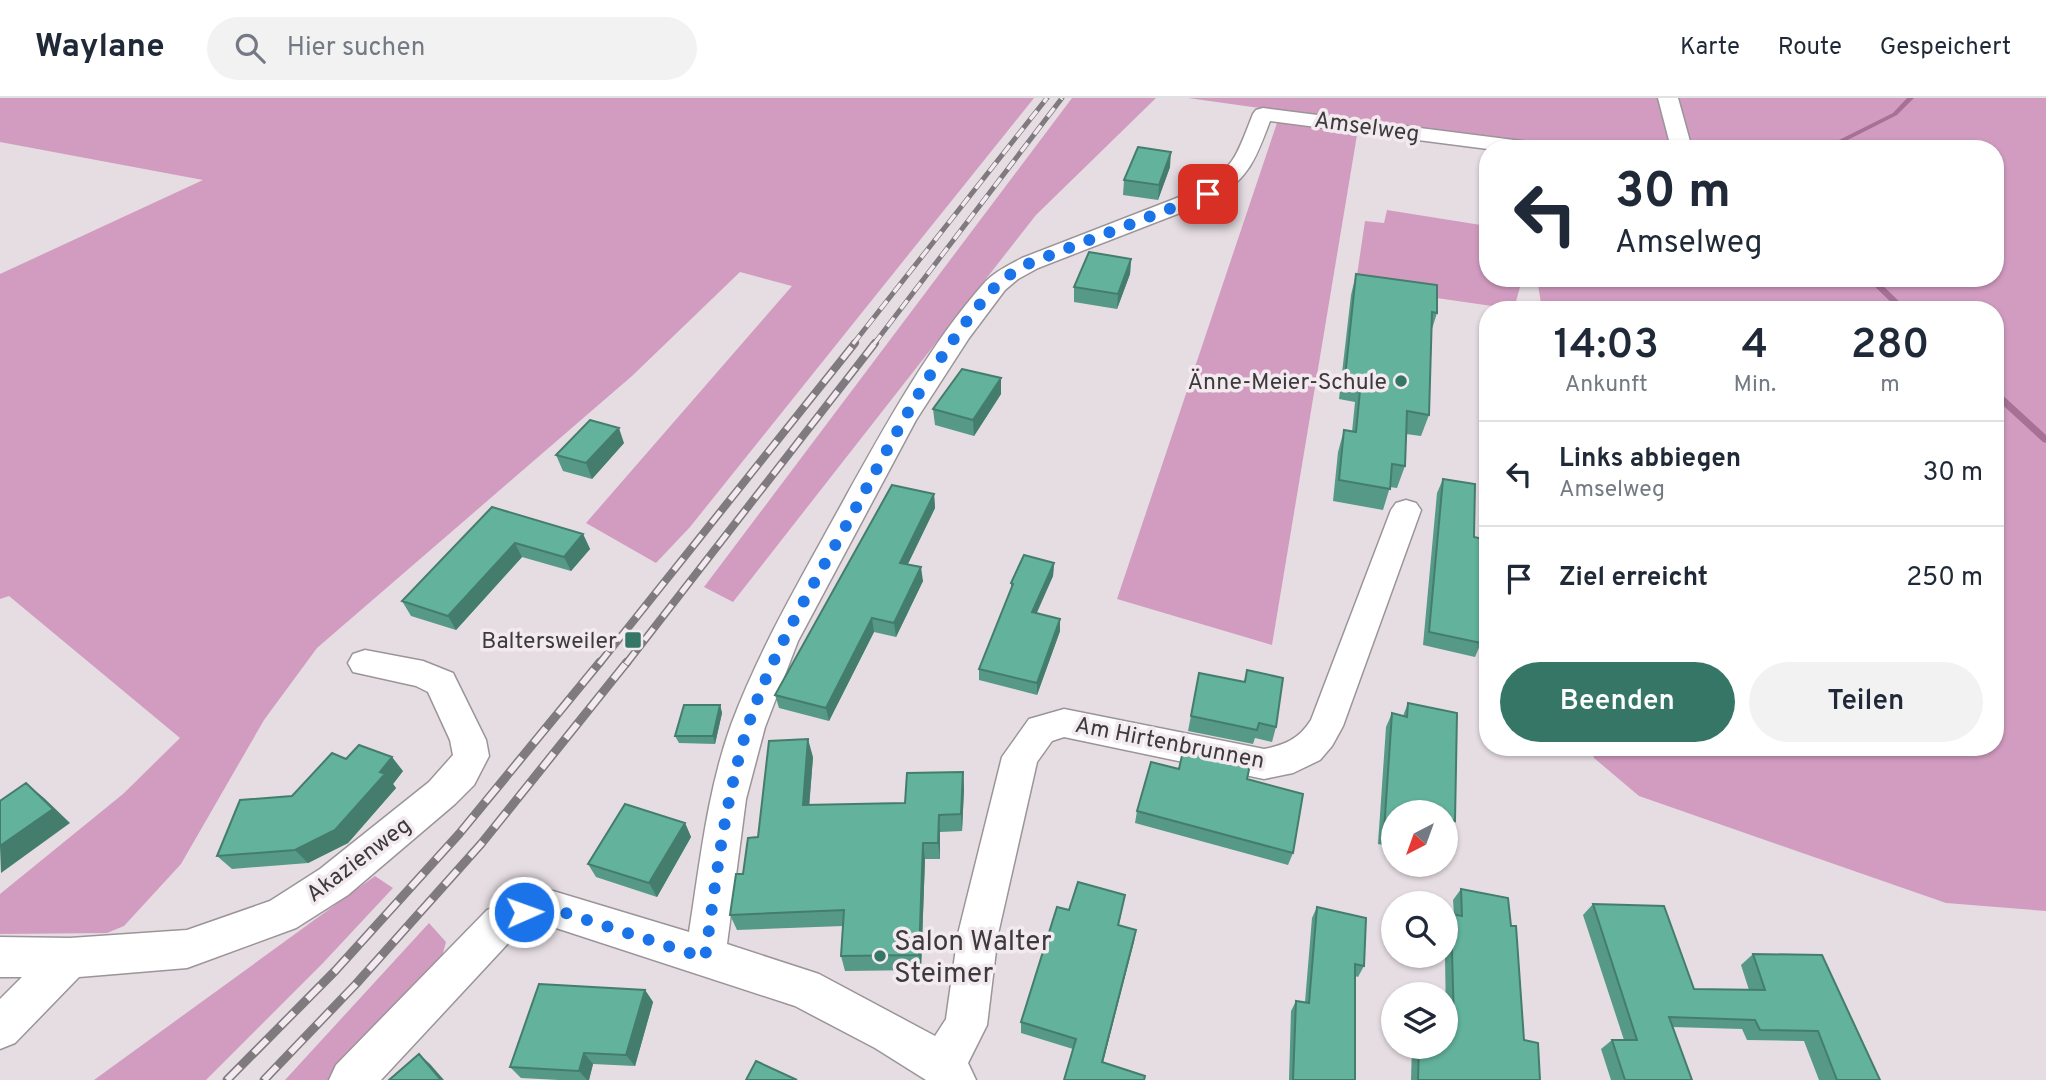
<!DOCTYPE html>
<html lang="de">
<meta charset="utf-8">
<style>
body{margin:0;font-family:Overpass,sans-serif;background:#f2f2f3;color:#1f2937;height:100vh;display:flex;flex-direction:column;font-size:26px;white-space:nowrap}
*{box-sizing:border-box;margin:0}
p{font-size:23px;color:#747a83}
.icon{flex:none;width:38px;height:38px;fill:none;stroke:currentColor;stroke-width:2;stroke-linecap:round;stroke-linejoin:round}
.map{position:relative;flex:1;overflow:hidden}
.drawer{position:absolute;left:1479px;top:203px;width:525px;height:455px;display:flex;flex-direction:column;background:#fff;border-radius:28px;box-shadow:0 2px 5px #0004}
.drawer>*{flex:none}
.top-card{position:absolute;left:1479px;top:42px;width:525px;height:147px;border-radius:28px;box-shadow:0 2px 5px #0004;background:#fff;color:#1f2937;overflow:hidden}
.needle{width:46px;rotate:221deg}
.controls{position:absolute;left:1381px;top:702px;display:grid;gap:14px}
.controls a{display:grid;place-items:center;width:77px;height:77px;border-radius:50%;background:#fff;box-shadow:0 2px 5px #0004;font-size:35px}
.pin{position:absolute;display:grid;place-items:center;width:60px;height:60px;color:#fff;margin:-30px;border-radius:14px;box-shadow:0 4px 10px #0006}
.me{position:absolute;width:77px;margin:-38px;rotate:88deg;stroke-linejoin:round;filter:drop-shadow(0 0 5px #0008)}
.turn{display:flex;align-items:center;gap:24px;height:147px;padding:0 21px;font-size:32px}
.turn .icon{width:91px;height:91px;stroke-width:2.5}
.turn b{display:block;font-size:49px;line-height:60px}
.eta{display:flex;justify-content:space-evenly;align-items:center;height:119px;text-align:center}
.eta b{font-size:42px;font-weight:600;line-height:49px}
.button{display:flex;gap:14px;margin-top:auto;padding:14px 21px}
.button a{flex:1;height:80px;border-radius:42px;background:#367666;color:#fff;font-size:28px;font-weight:600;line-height:80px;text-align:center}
.button a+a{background:#f2f2f3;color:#1f2937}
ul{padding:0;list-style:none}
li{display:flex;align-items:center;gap:21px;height:105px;padding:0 21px;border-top:2px solid #e0e1e3}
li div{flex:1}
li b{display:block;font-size:26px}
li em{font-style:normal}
header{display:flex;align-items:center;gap:42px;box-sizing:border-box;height:98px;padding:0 35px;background:#fff;border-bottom:2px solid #e0e1e3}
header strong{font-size:33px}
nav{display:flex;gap:38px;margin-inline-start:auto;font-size:24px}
.search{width:490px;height:63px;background:#f2f2f3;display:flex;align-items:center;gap:18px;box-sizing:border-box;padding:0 24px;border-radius:38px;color:#747a83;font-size:26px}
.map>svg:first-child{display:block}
</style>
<header>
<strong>Waylane</strong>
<div class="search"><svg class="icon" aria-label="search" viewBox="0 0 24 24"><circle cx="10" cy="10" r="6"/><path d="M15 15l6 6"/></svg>Hier suchen</div>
<nav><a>Karte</a><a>Route</a><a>Gespeichert</a></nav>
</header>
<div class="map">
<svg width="2046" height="982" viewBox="0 0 2046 982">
<rect width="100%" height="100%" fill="#e5dde2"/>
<path fill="#d29cc1" d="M 0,0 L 1034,0 L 690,429 L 656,465 L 586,425 L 792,188 L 740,174 L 632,278 L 317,550 L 264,622 L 181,766 L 124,828 L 107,835 L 0,836 L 0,796 L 123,696 L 180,640 L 9,498 L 0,501 L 0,176 L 203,82 L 0,44 Z
M 1072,0 L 1156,0 L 1036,117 L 733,504 L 704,489 Z
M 1188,0 L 2046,0 L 2046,813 L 1946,805 L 1639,698 L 1594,660 L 1591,649 L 1995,649 L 1995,212 L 1542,212 L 1537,180 L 1995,180 L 1995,51 L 1497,51 L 1358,31 L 1272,547 L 1117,501 L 1281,13 Z
M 1387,112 L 1487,128 L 1488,180 L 1517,180 L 1520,189 L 1515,207 L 1492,208 L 1367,190 L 1356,184 L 1365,123 L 1384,125 Z
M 375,778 L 393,790 L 323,865 L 206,982 L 94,982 Z
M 429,825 L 446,844 L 438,873 L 328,982 L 285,982 Z"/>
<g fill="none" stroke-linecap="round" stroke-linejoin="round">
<path fill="#a77196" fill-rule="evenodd" d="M 1907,0 L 1914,0 L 1897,17 L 1830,51 L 1821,51 L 1893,15 Z
M 1866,180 L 1875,180 L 1908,212 L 1899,212 Z
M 1995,292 L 1998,293 L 2046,337 L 2046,345 L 2043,344 L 1995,300 Z"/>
<g stroke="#9b9499" stroke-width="3">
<path id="street" d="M 1658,0 L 1678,0 L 1691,47 L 1689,51 L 1667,51 L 1670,46 Z
M 1263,10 L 1537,45 L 1544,47 L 1547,51 L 1488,51 L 1270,23 C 1256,60 1250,78 1216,101 L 1038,170 L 1018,181 L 1005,192 L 969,240 L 916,322 L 798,543 L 765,629 L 746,701 L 727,846 L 819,876 L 935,938 L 946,921 L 958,836 L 1002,659 L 1029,621 L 1064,611 L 1264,651 C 1285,647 1299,641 1311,622 L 1391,412 L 1396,405 L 1406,402 L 1416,405 L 1421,412 L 1343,628 L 1332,648 L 1320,662 L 1293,675 L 1264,681 L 1064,639 L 1052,643 L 1037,664 L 998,836 L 987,927 L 968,965 L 976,982 L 926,982 L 875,950 L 795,908 L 553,829 L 528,832 L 515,838 L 381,982 L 329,982 L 336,967 L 487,812 L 524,795 L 553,793 L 689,834 C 700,765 707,694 731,627 C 761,547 804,475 845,400 C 885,328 931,244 986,183 C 996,173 1009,167 1022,160 L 1200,91 C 1236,69 1238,53 1253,16 L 1256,12 Z
M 365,552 L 423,563 L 453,575 L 486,642 L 489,658 L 474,687 L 455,706 L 348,797 L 296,830 L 187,870 L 79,879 L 15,945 L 0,951 L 0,901 L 22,879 L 0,879 L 0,839 L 70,840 L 187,832 L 270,803 L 320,771 L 429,684 L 453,657 L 450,642 L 428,594 L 416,588 L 353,574 L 348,565 L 353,556 Z"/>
</g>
<use href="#street" fill="#fff" fill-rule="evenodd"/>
<g stroke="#7f7a7d" stroke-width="5">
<path id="rail-far2" d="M 853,246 L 1047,0
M 874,246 L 1062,0"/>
</g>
<g stroke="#7f7a7d" stroke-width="8">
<path id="rail-far1" d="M 599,566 L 855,245
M 626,566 L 875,245"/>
</g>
<g stroke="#7f7a7d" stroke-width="9">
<path id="rail" d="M 227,982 L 335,873 L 459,736 L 600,564
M 264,982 L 356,886 L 481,746 L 627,564"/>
</g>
<use href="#rail-far2" stroke="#f2eaef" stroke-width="3.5" stroke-dasharray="11" stroke-linecap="butt"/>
<use href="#rail-far1" stroke="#f2eaef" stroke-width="5" stroke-dasharray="15" stroke-linecap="butt"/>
<use href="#rail" stroke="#f2eaef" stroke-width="6" stroke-dasharray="19" stroke-linecap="butt"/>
</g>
<path fill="#559986" d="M 1170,69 L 1158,102 L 1123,97 L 1124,82 Z
M 1131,161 L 1130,176 L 1117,211 L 1074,204 L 1074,189 Z
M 1356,176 L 1437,215 L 1432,231 L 1429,317 L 1421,338 L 1406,336 L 1405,368 L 1397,390 L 1390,389 L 1383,412 L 1333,403 L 1338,354 L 1344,332 L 1352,334 L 1355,304 L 1339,301 L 1351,197 Z
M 1001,296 L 974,338 L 935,327 L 933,311 Z
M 624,345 L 592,381 L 563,373 L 556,357 Z
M 1443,381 L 1474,439 L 1488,442 L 1488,499 L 1483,498 L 1481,545 L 1475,559 L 1423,547 L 1437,395 Z
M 934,396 L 935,410 L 908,466 L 923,483 L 896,539 L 874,534 L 829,623 L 779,610 L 775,597 Z
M 492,409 L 583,436 L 590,451 L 571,473 L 522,459 L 456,532 L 411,518 L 402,503 Z
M 1054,465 L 1053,478 L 1036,515 L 1060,521 L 1060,533 L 1037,597 L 979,582 L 979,571 L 1011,491 L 1011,485 Z
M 1247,572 L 1276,629 L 1272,644 L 1255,640 L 1253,646 L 1188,633 L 1199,575 L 1244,584 Z
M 1408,605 L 1455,723 L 1448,735 L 1446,735 L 1446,714 L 1393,714 L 1393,749 L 1378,746 L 1386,629 L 1392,615 L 1403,618 Z
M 720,607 L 722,615 L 715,646 L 679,645 L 675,638 Z
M 813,659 L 809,707 L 905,705 L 963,674 L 964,691 L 962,733 L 940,734 L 940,761 L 925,761 L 921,872 L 845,873 L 841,858 L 843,828 L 737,832 L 730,817 L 743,776 L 758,739 Z
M 346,661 L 403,673 L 393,686 L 396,690 L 348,745 L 308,765 L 232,771 L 217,758 L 292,698 Z
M 1179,671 L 1247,681 L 1293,755 L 1288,767 L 1135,725 L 1137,713 Z
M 685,725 L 691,739 L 657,799 L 596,779 L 588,766 Z
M 1078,784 L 1125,797 L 1119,827 L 1136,832 L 1103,965 L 1145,978 L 1144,982 L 1064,982 L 1073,951 L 1021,935 L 1021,924 L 1057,809 L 1069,812 Z
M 1461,791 L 1511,828 L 1524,942 L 1540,982 L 1411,982 L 1412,948 L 1446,948 L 1446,923 L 1445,858 L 1446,858 L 1446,824 L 1451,816 L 1454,816 L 1453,802 Z
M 1593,806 L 1694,891 L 1749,892 L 1741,867 L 1753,856 L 1880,982 L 1819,982 L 1804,943 L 1747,942 L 1742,931 L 1672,929 L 1692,982 L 1611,982 L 1601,951 L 1612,942 L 1624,942 L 1583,817 Z
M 1317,809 L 1364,868 L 1358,879 L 1355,878 L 1355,982 L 1289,982 L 1291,913 L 1296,903 L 1305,904 L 1312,820 Z
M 645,892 L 653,904 L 635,968 L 593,966 L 589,982 L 559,982 L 521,980 L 510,969 Z"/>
<path fill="#457d6d" d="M 1171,54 L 1170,69 L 1158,102 L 1159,87 Z
M 1131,161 L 1130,176 L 1117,211 L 1118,196 Z
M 1001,280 L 1001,296 L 974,338 L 973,322 Z
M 619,330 L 624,345 L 592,381 L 586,365 Z
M 934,396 L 935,410 L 902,478 L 900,465 Z
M 583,436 L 590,451 L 571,473 L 564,459 Z
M 515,445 L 522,459 L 456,532 L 448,518 Z
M 1054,465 L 1053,478 L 1032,526 L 1032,514 Z
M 921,469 L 923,483 L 896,539 L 894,525 Z
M 872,520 L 874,534 L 829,623 L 826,610 Z
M 1060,521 L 1060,533 L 1037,597 L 1037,585 Z
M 720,607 L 722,615 L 715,646 L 713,638 Z
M 808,641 L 813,659 L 808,724 L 803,707 Z
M 392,659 L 403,673 L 393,686 L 396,690 L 348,745 L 308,765 L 295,752 Z
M 963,674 L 964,691 L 962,733 L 961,716 Z
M 26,685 L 44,700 L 70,725 L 1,775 L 0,748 Z
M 939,717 L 940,734 L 940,761 L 938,745 Z
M 685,725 L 691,739 L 657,799 L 649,785 Z
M 923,745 L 925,761 L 921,872 L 919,857 Z
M 1136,832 L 1134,844 L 1100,975 L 1102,964 Z
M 645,892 L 653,904 L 635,968 L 626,957 Z
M 584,955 L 593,966 L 589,982 L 587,982 L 579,973 Z
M 419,956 L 430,966 L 444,982 L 441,982 Z"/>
<path fill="#63b29c" stroke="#457d6d" stroke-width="2" d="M 1138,49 L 1171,54 L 1159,87 L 1124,82 Z
M 1089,154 L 1131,161 L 1118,196 L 1074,189 Z
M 1356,176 L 1437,187 L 1437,215 L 1432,214 L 1429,317 L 1407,313 L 1405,368 L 1392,366 L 1390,391 L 1339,382 L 1344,332 L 1356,334 L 1361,282 L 1345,279 Z
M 962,271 L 1001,280 L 973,322 L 933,311 Z
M 590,322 L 619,330 L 586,365 L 556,357 Z
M 1443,381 L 1475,386 L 1474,439 L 1488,442 L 1488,484 L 1484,483 L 1481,545 L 1429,534 Z
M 892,387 L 934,396 L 900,465 L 921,469 L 894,525 L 872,520 L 826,610 L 775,597 Z
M 492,409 L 583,436 L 564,459 L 515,445 L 448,518 L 402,503 Z
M 1024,457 L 1054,465 L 1032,514 L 1060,521 L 1037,585 L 979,571 L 1013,486 L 1011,485 Z
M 1247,572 L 1283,580 L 1276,629 L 1259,625 L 1257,632 L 1191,618 L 1199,575 L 1245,584 Z
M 1408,605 L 1457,615 L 1455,723 L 1446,720 L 1446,714 L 1393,714 L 1393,735 L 1384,733 L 1392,615 L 1407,619 Z
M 684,607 L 720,607 L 713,638 L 675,638 Z
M 808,641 L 803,707 L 905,705 L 907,675 L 963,674 L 961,716 L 939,717 L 938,745 L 923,745 L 919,857 L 841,858 L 844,812 L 730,817 L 736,776 L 743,776 L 748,740 L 758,739 L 769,643 Z
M 359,647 L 392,659 L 380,674 L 385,676 L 335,732 L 295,752 L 217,758 L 240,702 L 292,698 L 332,655 L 346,661 Z
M 1183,653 L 1250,667 L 1247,681 L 1303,696 L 1293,755 L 1137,713 L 1151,664 L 1179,671 Z
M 26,685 L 53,711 L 0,748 L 0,703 Z
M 625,706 L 685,725 L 649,785 L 588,766 Z
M 1078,784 L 1125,797 L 1118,827 L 1136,832 L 1102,964 L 1145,978 L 1144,982 L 1064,982 L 1076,941 L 1021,924 L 1057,809 L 1069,812 Z
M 1461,791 L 1508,800 L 1511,828 L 1516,828 L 1524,942 L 1538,945 L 1540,982 L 1418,982 L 1419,948 L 1446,948 L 1446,923 L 1454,925 L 1451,816 L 1462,818 Z
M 1593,806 L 1664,808 L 1694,891 L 1765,892 L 1753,856 L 1822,857 L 1880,982 L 1837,982 L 1818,933 L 1760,932 L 1755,922 L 1669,919 L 1692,982 L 1625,982 L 1612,942 L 1637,942 Z
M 1317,809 L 1366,820 L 1364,868 L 1355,866 L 1355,982 L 1293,982 L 1296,903 L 1309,905 Z
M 539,886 L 645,892 L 626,957 L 584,955 L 579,973 L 510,969 Z
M 419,956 L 441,982 L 389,982 Z
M 756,963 L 797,982 L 746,982 Z"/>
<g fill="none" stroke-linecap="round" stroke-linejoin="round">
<path stroke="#1a73e8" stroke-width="12" stroke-dasharray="0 21.6" d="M 524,814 L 553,811 L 705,860 C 716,783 724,705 747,631 C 771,555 814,486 852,417 C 892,343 938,251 995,189 C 1005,178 1018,172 1030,165 L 1208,96"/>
</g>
<g fill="#367666" stroke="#f2eaef" stroke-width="2.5">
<circle cx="1401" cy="283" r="7"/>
<rect x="624" y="533" width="18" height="18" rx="3.5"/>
<circle cx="880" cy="858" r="7"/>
</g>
<g text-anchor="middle" stroke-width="7" stroke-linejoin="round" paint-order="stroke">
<g font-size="23" fill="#3d3a3c" stroke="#f2eaef">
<text transform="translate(1367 28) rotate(8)" y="8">Amselweg</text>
<text transform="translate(1170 644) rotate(11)" y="8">Am Hirtenbrunnen</text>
<text transform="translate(358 761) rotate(-37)" y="8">Akazienweg</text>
</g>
<g font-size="23" fill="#3d3a3c" stroke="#f2eaef" text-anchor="end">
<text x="1387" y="291">Änne-Meier-Schule</text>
<text x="617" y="550">Baltersweiler</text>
</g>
<g font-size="28" fill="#3d3a3c" stroke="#f2eaef" text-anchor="start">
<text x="894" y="852">Salon Walter<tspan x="894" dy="32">Steimer</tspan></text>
</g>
</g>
</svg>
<div class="controls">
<a><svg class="needle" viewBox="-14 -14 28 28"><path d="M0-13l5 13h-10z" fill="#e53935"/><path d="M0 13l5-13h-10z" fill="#747a83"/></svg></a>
<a><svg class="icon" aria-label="search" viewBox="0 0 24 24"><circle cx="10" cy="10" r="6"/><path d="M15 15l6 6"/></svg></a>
<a><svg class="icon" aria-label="layers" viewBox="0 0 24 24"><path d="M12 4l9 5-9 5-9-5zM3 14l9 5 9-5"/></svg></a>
</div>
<div class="pin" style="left:1208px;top:96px;background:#d93025"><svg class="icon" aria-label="arrive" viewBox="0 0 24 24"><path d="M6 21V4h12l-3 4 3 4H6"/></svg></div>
<svg class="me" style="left:524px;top:814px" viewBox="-20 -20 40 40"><circle r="17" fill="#1a73e8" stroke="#fff" stroke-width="3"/><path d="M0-11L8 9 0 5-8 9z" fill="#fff"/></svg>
<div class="top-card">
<div class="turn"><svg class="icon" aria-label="left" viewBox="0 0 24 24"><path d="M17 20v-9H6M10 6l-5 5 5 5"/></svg><div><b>30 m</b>Amselweg</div></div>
</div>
<section class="drawer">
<div class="eta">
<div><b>14:03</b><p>Ankunft</p></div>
<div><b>4</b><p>Min.</p></div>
<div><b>280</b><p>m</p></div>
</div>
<ul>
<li><svg class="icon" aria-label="left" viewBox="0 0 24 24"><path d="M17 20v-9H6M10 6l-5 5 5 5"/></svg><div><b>Links abbiegen</b><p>Amselweg</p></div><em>30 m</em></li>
<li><svg class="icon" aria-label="arrive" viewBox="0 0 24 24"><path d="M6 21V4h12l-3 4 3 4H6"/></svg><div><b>Ziel erreicht</b></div><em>250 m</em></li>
</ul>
<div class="button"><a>Beenden</a><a>Teilen</a></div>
</section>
</div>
